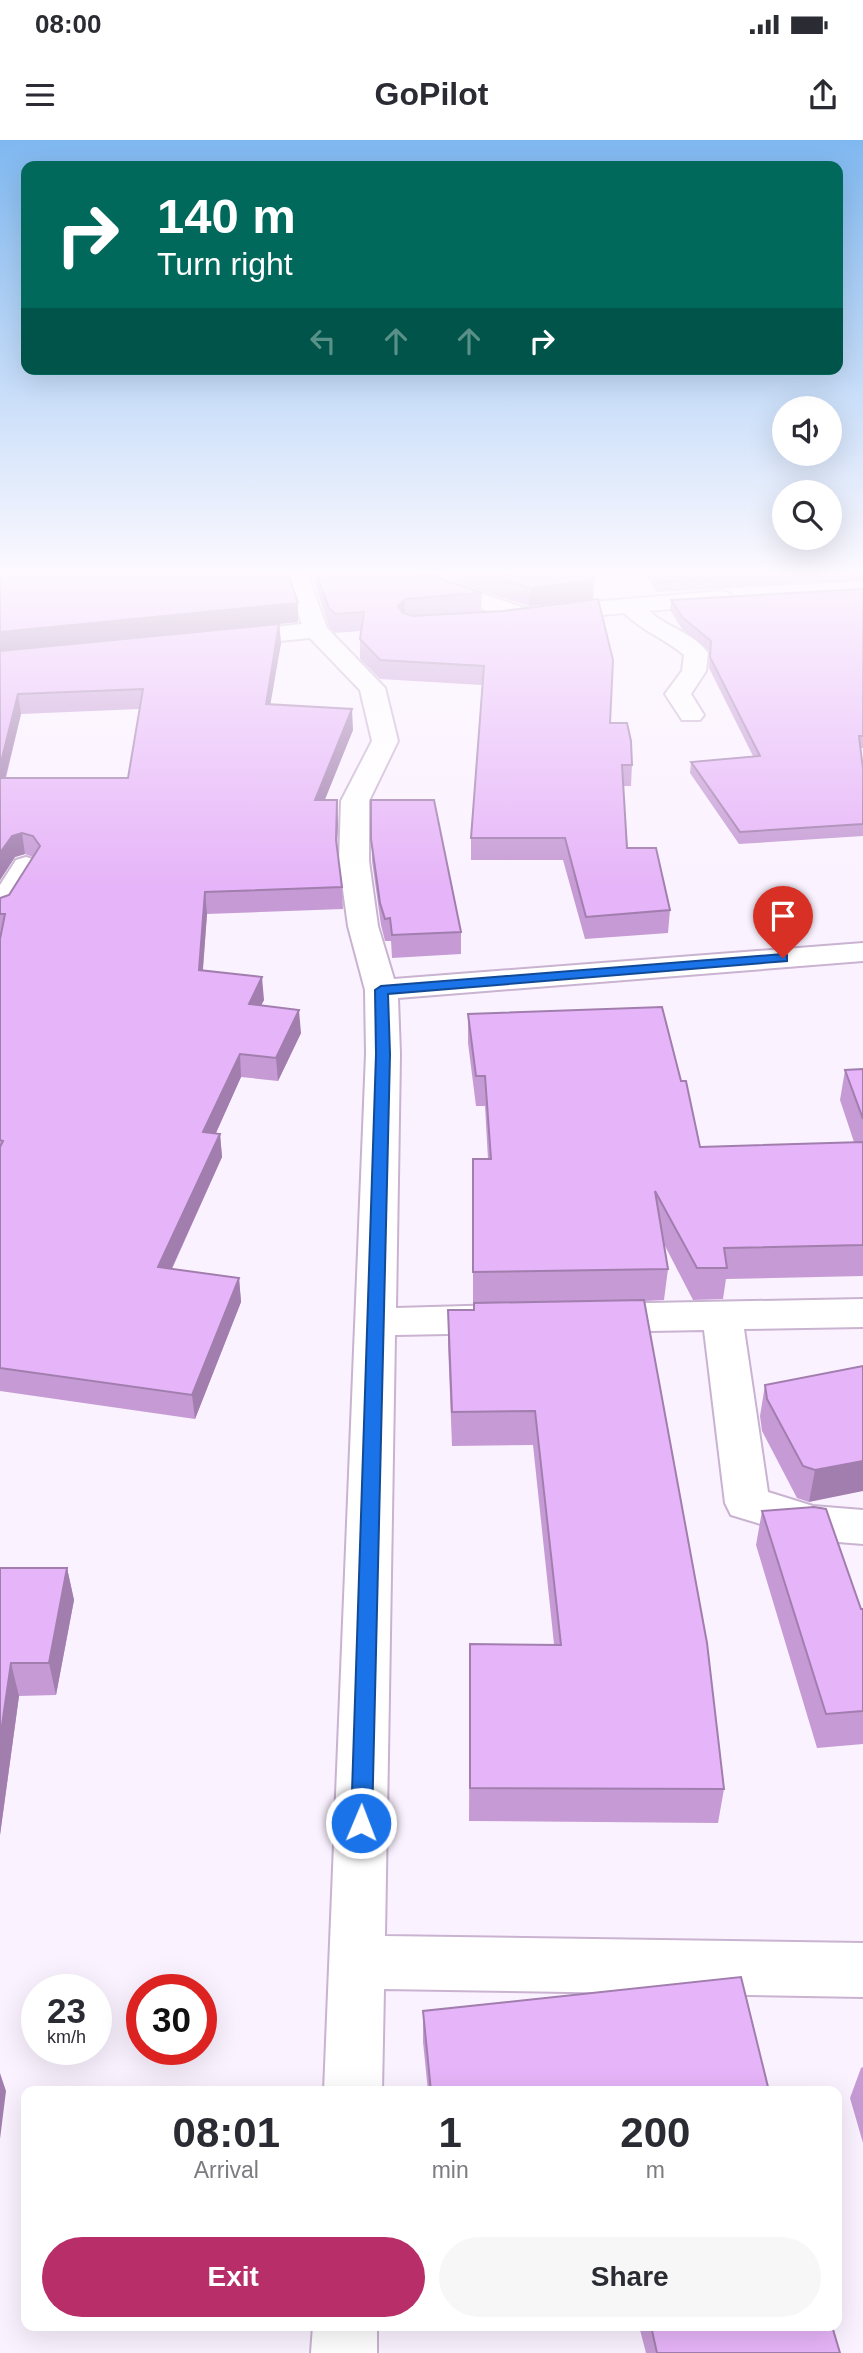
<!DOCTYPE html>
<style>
body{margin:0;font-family:Helvetica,sans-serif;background:#f7f7f7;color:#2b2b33;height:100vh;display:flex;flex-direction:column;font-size:26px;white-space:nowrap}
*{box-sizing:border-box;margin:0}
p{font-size:23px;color:#7c7c81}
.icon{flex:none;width:38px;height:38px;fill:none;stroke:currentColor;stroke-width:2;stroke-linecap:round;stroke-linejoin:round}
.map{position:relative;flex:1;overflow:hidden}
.details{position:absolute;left:21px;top:1946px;width:821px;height:245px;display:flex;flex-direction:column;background:#fff;border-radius:14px;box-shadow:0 7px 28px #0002}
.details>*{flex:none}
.top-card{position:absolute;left:21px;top:21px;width:822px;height:214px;border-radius:14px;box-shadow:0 7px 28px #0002;background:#00695c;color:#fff;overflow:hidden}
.fabs{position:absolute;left:772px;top:256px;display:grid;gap:14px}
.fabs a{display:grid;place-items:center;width:70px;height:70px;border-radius:50%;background:#fff;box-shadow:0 7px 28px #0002;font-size:35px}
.speed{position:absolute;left:21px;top:1834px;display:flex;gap:14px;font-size:35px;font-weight:700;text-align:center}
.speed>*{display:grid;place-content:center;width:91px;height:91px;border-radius:50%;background:#fff;box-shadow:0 7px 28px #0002;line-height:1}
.speed small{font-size:18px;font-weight:400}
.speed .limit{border:10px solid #d22;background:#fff;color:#111}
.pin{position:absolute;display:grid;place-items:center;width:60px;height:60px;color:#fff;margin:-72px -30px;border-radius:50% 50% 50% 0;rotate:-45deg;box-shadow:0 0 7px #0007}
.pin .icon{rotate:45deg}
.me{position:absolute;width:77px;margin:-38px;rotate:1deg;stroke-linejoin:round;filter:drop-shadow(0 0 5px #0008)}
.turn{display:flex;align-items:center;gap:24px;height:147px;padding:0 21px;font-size:32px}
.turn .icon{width:91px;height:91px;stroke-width:2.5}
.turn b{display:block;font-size:49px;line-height:60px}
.lanes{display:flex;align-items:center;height:66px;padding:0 21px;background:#0003;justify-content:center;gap:35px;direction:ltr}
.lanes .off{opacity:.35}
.eta{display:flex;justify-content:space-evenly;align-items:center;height:119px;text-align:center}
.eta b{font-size:42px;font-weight:800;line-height:49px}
.cta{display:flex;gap:14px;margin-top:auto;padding:14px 21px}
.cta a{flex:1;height:80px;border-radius:42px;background:#b82e69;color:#fff;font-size:28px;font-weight:800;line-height:80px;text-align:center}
.cta a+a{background:#f7f7f7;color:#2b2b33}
.status{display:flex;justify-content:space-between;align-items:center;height:49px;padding:0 35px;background:#fff;direction:ltr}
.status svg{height:19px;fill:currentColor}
header{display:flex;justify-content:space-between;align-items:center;height:91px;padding:0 21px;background:#fff;font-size:32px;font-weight:800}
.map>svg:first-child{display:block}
</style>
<div class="status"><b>08:00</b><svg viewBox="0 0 49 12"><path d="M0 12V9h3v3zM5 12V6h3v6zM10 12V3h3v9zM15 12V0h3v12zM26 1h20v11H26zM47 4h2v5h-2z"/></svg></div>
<header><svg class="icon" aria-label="menu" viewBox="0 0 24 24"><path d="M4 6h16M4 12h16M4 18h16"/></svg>GoPilot<svg class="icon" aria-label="share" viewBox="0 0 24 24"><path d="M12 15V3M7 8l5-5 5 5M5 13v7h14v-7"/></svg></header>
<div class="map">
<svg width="863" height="2213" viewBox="0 0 863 2213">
<rect width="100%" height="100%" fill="#fbf2ff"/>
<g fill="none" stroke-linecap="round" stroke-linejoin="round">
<g stroke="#c9b3d1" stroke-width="4">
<path id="minor" d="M 286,436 L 308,436 L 327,488 L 385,548 L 398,601 L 369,661 L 369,721 L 378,786 L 394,839 L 863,803 L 863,821 L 398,858 L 400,914 L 396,1168 L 501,1165 L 515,1169 L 521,1179 L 515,1189 L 501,1193 L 395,1195 L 385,1796 L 863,1803 L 863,1857 L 384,1849 L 382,1951 L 324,1951 L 366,914 L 365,850 L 348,786 L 339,721 L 341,661 L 372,601 L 360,550 L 310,498 L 228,506 L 220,504 L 216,499 L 220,494 L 228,492 L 302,484 Z
M 419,436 L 445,436 L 461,447 L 531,470 L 535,475 L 531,480 L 523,482 L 445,457 Z
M 721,451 L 729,453 L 732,458 L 729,463 L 649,471 C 667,488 693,492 708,513 L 706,531 L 691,554 L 704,575 L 700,580 L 682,580 L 665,554 L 682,531 L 684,515 C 664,498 644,492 624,473 L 547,480 L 539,478 L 535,473 L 539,468 L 547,466 Z
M 26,717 L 36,720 L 41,726 L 11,776 L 0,779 L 0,745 L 16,720 Z
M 863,1159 L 863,1187 L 744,1189 L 768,1352 L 813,1366 L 863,1370 L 863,1404 L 813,1400 L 731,1375 L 725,1363 L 704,1190 L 596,1192 L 582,1188 L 576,1178 L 582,1168 L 596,1164 Z
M 313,2186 L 377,2186 L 377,2213 L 311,2213 Z"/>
</g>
<use href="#minor" fill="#fff" fill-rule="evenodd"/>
</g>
<path fill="#c69bd5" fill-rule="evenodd" d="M 0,436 L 298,463 L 298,482 L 177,494 L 279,484 L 281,503 L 270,564 L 353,590 L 324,660 L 338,682 L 337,709 L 342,747 L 343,769 L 207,774 L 203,830 L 264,860 L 261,865 L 301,893 L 278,941 L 241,937 L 216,993 L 220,994 L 222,1017 L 172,1129 L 239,1138 L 241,1162 L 195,1279 L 0,1251 L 0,758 L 9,755 L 33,717 L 25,714 L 15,717 L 0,740 ZM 139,569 L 128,638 L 6,638 L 21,574 Z
M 315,436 L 438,436 L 443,440 L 482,453 L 481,471 L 610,583 L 632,625 L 631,646 L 623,646 L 627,708 L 670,770 L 668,793 L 585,799 L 563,720 L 471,720 L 471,698 L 482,545 L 380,539 L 360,519 L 360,499 L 361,491 L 335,493 L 329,487 L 316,447 Z
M 449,436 L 593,436 L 593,459 L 529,466 L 462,445 Z
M 646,436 L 863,436 L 863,441 L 657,452 Z
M 863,449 L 863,608 L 860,608 L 863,629 L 863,696 L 739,704 L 690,633 L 691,622 L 753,616 L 709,528 L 710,511 L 682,489 L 670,470 L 671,460 Z
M 371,660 L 461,792 L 461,814 L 392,818 L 391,801 L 385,801 L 381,785 L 372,721 Z
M 468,874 L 681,941 L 700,1007 L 854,1002 L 840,960 L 845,930 L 863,929 L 863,1136 L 726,1139 L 723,1159 L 693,1160 L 664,1104 L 668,1129 L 664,1160 L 645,1161 L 724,1649 L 718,1683 L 469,1681 L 470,1504 L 554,1504 L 533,1305 L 452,1306 L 448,1204 L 448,1170 L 473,1170 L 473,1019 L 488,1019 L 485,966 L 476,966 L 468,903 Z
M 863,1226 L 809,1362 L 797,1358 L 762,1291 L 760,1276 L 765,1245 Z
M 762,1371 L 861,1469 L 863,1469 L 863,1604 L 817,1608 L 756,1405 Z
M 0,1428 L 67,1428 L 74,1460 L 56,1555 L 19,1556 L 0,1695 Z
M 423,1871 L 769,1951 L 428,1951 L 423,1902 Z
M 863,1927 L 863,2003 L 850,1958 L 861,1928 Z
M 639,2186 L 832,2186 L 840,2213 L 646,2213 Z"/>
<path fill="#a17eae" d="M 594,440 L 593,459 L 529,466 L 530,448 Z
M 405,459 L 405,477 L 398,466 Z
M 298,463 L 298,482 L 0,512 L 0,492 Z
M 279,484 L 281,503 L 267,584 L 266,564 Z
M 18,554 L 21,574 L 0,659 L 0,626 Z
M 352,569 L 353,590 L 316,682 L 315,660 Z
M 337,660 L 338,682 L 336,721 L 336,700 Z
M 22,693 L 25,714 L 15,717 L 0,740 L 0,713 L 12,696 Z
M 205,752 L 207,774 L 201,852 L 199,830 Z
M 262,837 L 264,860 L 250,887 L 249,864 Z
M 299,870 L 301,893 L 278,941 L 276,918 Z
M 240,914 L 241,937 L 206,1015 L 203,992 Z
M 220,994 L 222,1017 L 161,1152 L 158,1127 Z
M 239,1138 L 241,1162 L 195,1279 L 192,1255 Z
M 863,1321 L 863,1351 L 809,1362 L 815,1330 Z
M 67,1428 L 74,1460 L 56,1555 L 49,1523 Z
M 11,1523 L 19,1556 L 0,1695 L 0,1599 Z
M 0,1933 L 6,1951 L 0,1999 Z"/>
<path fill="#e6b4f8" stroke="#a17eae" stroke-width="2" d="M 0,436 L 289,436 L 298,463 L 0,492 Z
M 317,436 L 438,436 L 443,440 L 482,453 L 405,459 L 398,466 L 403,473 L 413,476 L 503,471 L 598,459 L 613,520 L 610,583 L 627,583 L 631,601 L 632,625 L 622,625 L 627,708 L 656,708 L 670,770 L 586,777 L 565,698 L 471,698 L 484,526 L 380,520 L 360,499 L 364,472 L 335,474 L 329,468 Z
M 493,436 L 593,436 L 594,440 L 530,448 Z
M 654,436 L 760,436 L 658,442 Z
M 863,449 L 863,596 L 859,596 L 863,629 L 863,684 L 740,692 L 691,622 L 760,616 L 710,517 L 711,501 L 683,478 L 671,460 Z
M 279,484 L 266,564 L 352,569 L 315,660 L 337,660 L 336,700 L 342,747 L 205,752 L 199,830 L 262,837 L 249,864 L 299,870 L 276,918 L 240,914 L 203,992 L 220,994 L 158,1127 L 239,1138 L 192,1255 L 0,1228 L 0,1007 L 3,1001 L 0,1000 L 0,799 L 5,774 L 0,774 L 0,758 L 9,755 L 40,706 L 33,696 L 22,693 L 12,696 L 0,713 L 0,638 L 128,638 L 143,549 L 18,554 L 0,626 L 0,511 Z
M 371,660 L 434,660 L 461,792 L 392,795 L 390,778 L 385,779 L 380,763 L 371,699 Z
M 662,867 L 681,941 L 686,941 L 700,1007 L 863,1002 L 863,1105 L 724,1108 L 727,1128 L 697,1128 L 655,1051 L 668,1129 L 473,1132 L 473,1019 L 491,1019 L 485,936 L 476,936 L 468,874 Z
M 863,929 L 863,979 L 845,930 Z
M 644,1160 L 707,1503 L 724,1649 L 470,1648 L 470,1504 L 561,1505 L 535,1271 L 452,1272 L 448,1170 L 474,1170 L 474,1163 Z
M 863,1226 L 863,1321 L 815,1330 L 803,1326 L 767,1259 L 765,1245 Z
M 814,1367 L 826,1369 L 861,1469 L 863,1469 L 863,1571 L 826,1574 L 762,1371 Z
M 0,1428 L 67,1428 L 49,1523 L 11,1523 L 0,1599 Z
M 741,1837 L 769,1951 L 431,1951 L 423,1871 Z
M 651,2186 L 832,2186 L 840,2213 L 657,2213 Z"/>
<linearGradient id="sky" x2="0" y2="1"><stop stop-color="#7fb8f0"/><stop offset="0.58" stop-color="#fdf9ff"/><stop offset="1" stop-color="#fdf9ff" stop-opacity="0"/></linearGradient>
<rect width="863" height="746" fill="url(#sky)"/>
<path fill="#1a73e8" stroke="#114b97" stroke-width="2" d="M 783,814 L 787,815 L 787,821 L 388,854 L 390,914 L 372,1683 L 369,1690 L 361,1693 L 354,1690 L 351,1683 L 376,914 L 375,850 L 381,846 Z"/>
</svg>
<div class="fabs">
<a><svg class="icon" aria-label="sound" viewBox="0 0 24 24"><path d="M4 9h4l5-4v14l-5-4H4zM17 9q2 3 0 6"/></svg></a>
<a><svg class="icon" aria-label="search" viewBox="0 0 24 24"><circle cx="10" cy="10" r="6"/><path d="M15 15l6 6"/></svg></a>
</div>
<div class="speed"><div>23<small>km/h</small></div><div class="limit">30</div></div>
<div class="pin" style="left:783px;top:818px;background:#d93025"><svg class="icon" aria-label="arrive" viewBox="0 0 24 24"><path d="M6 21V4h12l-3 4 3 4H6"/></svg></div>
<svg class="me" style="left:361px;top:1683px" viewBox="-20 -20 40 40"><circle r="17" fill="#1a73e8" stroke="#fff" stroke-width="3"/><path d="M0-11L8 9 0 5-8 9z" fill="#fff"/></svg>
<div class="top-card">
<div class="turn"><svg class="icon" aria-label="right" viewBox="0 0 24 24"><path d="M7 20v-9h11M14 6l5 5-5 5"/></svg><div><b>140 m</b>Turn right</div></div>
<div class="lanes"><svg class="icon off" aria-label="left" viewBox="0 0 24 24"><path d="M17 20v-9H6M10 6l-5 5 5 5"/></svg><svg class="icon off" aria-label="ahead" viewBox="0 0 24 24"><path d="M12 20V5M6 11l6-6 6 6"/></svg><svg class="icon off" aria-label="ahead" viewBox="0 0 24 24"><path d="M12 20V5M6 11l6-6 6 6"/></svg><svg class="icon" aria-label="right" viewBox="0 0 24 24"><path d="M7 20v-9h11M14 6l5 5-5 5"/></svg></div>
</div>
<section class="details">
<div class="eta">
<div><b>08:01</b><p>Arrival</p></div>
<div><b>1</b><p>min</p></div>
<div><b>200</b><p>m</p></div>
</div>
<div class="cta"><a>Exit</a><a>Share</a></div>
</section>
</div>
